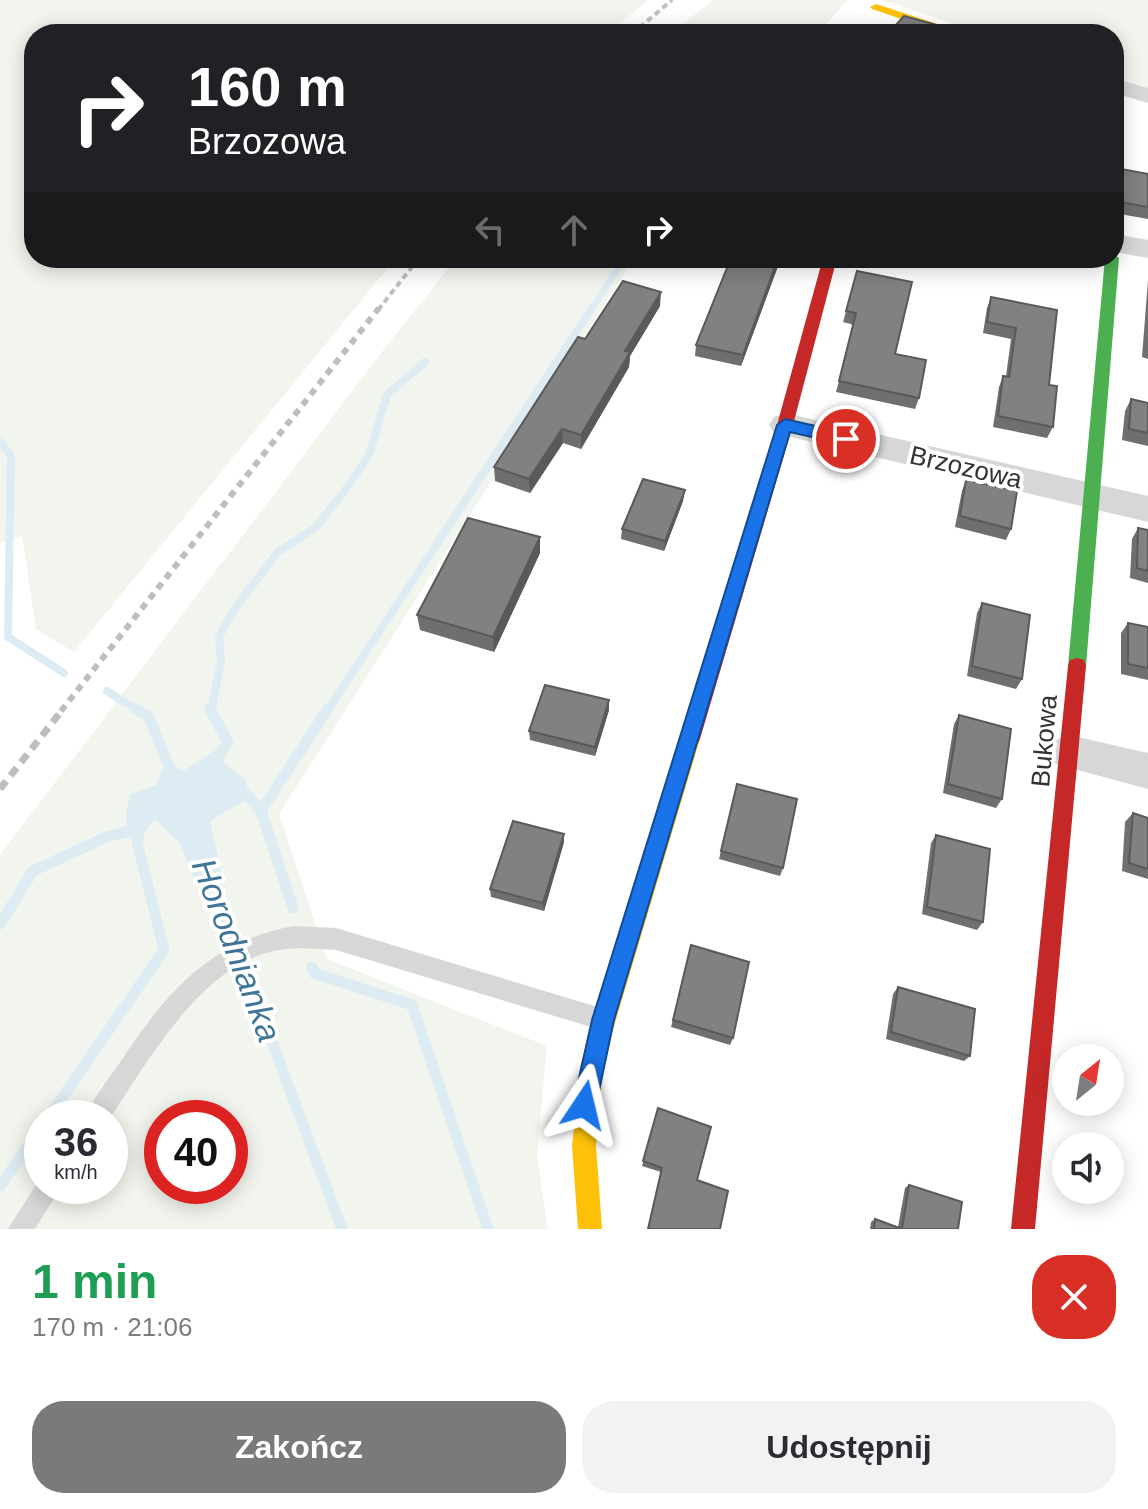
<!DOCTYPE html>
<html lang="pl">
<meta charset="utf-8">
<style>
body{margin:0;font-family:Helvetica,sans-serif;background:#f2f2f3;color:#2b2b33;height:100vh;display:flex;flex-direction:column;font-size:30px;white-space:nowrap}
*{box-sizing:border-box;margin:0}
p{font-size:26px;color:#7c7c81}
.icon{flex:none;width:44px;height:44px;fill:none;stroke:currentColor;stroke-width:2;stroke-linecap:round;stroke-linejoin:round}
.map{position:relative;height:1229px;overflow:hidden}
.sheet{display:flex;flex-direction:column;background:#fff;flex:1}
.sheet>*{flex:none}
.banner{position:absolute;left:24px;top:24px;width:1100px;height:244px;border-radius:32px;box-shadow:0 4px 20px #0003;background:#202124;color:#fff;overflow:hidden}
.needle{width:52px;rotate:30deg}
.fabs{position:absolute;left:1052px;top:1044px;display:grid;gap:16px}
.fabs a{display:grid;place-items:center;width:72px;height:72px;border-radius:50%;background:#fff;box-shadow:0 4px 20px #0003;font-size:40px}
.speed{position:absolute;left:24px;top:1100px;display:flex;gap:16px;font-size:40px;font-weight:700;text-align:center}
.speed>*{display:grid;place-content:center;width:104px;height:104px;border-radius:50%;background:#fff;box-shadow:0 4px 20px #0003;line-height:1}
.speed small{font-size:20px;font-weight:400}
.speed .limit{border:12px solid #d22;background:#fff;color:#111}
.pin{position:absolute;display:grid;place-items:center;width:68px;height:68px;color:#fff;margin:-34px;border:4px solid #fff;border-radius:50%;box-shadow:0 2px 8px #0007}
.me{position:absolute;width:88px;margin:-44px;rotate:10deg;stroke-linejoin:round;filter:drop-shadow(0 0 6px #0008)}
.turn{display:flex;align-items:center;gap:28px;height:168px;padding:0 32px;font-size:36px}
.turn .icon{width:104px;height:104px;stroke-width:2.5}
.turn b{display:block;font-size:56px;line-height:68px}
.lanes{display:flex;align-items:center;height:76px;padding:0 32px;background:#0003;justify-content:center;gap:40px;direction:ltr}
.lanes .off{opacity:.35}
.round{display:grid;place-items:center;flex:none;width:84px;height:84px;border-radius:32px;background:#f2f2f3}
.summary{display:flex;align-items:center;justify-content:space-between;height:136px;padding:0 32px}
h1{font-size:48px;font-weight:700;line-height:60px;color:#1e9e55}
.cta{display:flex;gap:16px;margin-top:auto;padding:16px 32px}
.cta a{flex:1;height:92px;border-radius:32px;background:#7a7a7a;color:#fff;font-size:32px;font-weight:700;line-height:92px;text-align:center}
.cta a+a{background:#f2f2f3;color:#2b2b33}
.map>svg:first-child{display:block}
</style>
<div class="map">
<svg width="1148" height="1229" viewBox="0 0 1148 1229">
<rect width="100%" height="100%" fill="#fff"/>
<path fill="#f1f5ed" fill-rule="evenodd" d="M 0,0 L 648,0 L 607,34 L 34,34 L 34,258 L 396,258 L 74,652 L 36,629 L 22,536 L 0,543 Z
M 713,0 L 848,0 L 817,34 L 670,34 Z
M 882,0 L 1148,0 L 1148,88 L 1114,77 L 1114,34 L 985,34 Z
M 457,258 L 634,258 L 279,814 L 327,959 L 547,1046 L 537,1156 L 548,1229 L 0,1229 L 0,855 L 388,344 ZM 42,1118 L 110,1118 L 110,1186 L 42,1186 ZM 162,1118 L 230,1118 L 230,1186 L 162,1186 Z"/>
<path fill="#ddebf3" d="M 228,742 L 224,763 L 246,780 L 249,798 L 210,821 L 220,866 L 225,918 L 197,886 L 179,842 L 155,819 L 137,842 C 121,827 126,813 130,794 L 156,785 L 166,759 L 183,771 Z"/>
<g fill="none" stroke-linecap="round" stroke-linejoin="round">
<path stroke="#ddebf3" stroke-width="6" d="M 591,310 L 625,258"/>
<path stroke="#ddebf3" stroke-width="8" d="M 0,441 L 11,456 L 8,637
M 8,637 L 64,673
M 107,691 L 139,711
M 211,711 L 221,661 L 219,636 L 238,604 L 278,552 L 315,528 L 344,492 L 369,455 L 387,395 L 425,362
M 327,711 L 592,308"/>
<path stroke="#ddebf3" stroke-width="11" d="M 136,709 L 149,717 L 170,769
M 210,709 L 228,742 L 222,750
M 242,790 L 261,811 L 293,908
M 261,811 L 328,709
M 221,906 L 342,1229
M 0,924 L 33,871 L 106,837 L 135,830
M 312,967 L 314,973 L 412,1005 L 488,1229
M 48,1118 L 164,950 L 137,842 L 139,834
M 0,1186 L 42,1126"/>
<path fill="#d7d7d7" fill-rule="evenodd" d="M 293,926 L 336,928 L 601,1008 L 609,1011 L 612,1019 L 609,1027 L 601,1030 L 336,950 C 311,948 287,946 263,954 C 196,975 147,1063 110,1118 L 84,1118 C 93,1098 108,1080 121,1061 C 167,992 208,943 293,926 Z
M 41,1177 L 42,1186 L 62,1186 L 35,1229 L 8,1229 Z"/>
<path fill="#d7d7d7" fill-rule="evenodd" d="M 1114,78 L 1148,88 L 1148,103 L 1114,93 Z
M 1114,234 L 1148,240 L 1148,258 L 1114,252 Z
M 785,413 L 1148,496 L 1148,522 L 774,433 L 769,425 L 774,417 Z
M 1069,735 L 1148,753 L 1148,789 L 1055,764 L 1050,752 L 1055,740 Z"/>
<path fill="#4caf50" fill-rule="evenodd" d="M 1114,254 L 1119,258 L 1086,666 L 1084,672 L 1077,674 L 1070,672 L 1068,666 L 1105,258 L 1114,258 Z"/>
<path fill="#ffc107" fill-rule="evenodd" d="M 876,4 L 962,32 L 964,34 L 946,34 L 872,9 L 870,7 Z
M 690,730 L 697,733 L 700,739 L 603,1063 L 596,1146 L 602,1229 L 578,1229 L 572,1146 L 581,1063 L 680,739 L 683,733 Z"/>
<path fill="#c62828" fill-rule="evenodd" d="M 823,258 L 837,258 L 793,425 L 700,739 L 697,745 L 690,748 L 683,745 L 680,739 L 777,425 Z
M 1077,658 L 1084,660 L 1086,666 L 1035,1229 L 1011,1229 L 1068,666 L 1070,660 Z"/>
<path stroke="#bebebe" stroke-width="4" stroke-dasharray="6 4" stroke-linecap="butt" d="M 632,34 L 672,0
M 378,310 L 419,258"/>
<path stroke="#bebebe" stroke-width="6" stroke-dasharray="7 6" stroke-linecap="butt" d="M 61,711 L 379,308"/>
<path stroke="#bebebe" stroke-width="7" stroke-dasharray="10 7" stroke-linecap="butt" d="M 0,789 L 63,709"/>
</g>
<path fill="#6f6f6f" d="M 1114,158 L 1121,169 L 1148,174 L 1148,219 L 1114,213 Z
M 781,258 L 741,366 L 695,356 L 696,345 Z
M 919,258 L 949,258 L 948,264 Z
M 857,271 L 895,354 L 919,398 L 915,409 L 836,392 L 854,325 L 843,322 Z
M 1148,280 L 1148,359 L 1142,357 Z
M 991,297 L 1057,310 L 1049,385 L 1053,427 L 1047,438 L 993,427 L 999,387 L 1003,376 L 1006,376 L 1011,339 L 983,333 L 987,308 Z
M 660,306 L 630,356 L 629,367 L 581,449 L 563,443 L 530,493 L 495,481 L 494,467 L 585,339 Z
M 1131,399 L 1148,403 L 1148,446 L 1122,440 L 1125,411 Z
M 966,480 L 1011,529 L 1006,540 L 955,527 L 962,491 Z
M 685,490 L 683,501 L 664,551 L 621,539 L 622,529 Z
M 1138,528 L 1148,530 L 1148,583 L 1130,578 L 1132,539 Z
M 540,553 L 494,652 L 420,630 L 417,615 Z
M 982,603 L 1022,679 L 1016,689 L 967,676 L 977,613 Z
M 1128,623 L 1148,627 L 1148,680 L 1121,674 L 1121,633 Z
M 609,700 L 609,710 L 595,756 L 530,740 L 529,731 Z
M 959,715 L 1002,799 L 996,808 L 943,793 L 954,724 Z
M 737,784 L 783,868 L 780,876 L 719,859 Z
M 1133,813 L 1148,818 L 1148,879 L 1122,871 L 1125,822 Z
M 564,834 L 564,842 L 544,911 L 491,897 L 490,889 Z
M 936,835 L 983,922 L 977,930 L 922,914 L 931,843 Z
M 691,945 L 733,1038 L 730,1045 L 671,1027 Z
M 898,987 L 970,1056 L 964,1061 L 886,1039 L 893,994 Z
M 658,1108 L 697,1180 L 661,1172 L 642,1166 Z
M 909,1185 L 958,1229 L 870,1229 L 871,1222 L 875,1219 L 898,1227 L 905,1188 Z"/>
<path fill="#5a5a5a" d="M 778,258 L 781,258 L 741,366 L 743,355 Z
M 661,292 L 660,306 L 630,356 L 629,367 L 581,449 L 581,435 L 625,351 Z
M 562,429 L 563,443 L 530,493 L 529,479 Z
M 685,490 L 683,501 L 664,551 L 665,541 Z
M 540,537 L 540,553 L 494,652 L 493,637 Z
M 609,700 L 609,710 L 595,756 L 595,747 Z
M 564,834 L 564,842 L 544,911 L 543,903 Z"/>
<path fill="#818181" stroke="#5a5a5a" stroke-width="2" d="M 904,16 L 944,27 L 938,34 L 888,34 Z
M 1114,158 L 1122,159 L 1121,169 L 1148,174 L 1148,207 L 1114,201 Z
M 731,258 L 778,258 L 743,355 L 696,345 Z
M 857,271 L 912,282 L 895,354 L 926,360 L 919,398 L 839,381 L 856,313 L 846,311 Z
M 623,281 L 661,292 L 625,351 L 630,352 L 581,435 L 562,429 L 529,479 L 494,467 L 578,337 L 585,339 Z
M 991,297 L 1057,310 L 1049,385 L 1057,386 L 1053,427 L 998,416 L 1003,376 L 1009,377 L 1016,328 L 987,322 Z
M 1131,399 L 1148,403 L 1148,433 L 1129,429 Z
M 643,479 L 685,490 L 665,541 L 622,529 Z
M 966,480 L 1017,491 L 1011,529 L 960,516 Z
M 468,518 L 540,537 L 493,637 L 417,615 Z
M 1138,528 L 1148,530 L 1148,571 L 1137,568 Z
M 982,603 L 1030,615 L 1022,679 L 972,666 Z
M 1128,623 L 1148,627 L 1148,668 L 1128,664 Z
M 545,685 L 609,700 L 595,747 L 529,731 Z
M 959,715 L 1011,729 L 1002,799 L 948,784 Z
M 737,784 L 797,799 L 783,868 L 721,851 Z
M 1133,813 L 1148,818 L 1148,869 L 1129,863 Z
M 513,821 L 564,834 L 543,903 L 490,889 Z
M 936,835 L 990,849 L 983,922 L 927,907 Z
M 691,945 L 749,962 L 733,1038 L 673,1020 Z
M 898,987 L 975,1009 L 970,1056 L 891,1032 Z
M 658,1108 L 711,1127 L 697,1180 L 728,1191 L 720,1229 L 648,1229 L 662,1168 L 643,1161 Z
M 909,1185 L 962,1202 L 958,1229 L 874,1229 L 875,1219 L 902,1229 Z"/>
<path fill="#1a73e8" stroke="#114b97" stroke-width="2" d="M 785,419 L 846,433 L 854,439 L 846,445 L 790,432 L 614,1020 L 596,1105 L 593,1114 L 584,1117 L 576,1114 L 573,1105 L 592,1020 L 777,425 Z"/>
<g text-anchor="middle" stroke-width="8" stroke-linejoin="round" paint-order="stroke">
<g font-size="26" fill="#333" stroke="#fff">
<text transform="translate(966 467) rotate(13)" y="9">Brzozowa</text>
<text transform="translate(1044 741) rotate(-85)" y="9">Bukowa</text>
</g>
<g font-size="34" font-style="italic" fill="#3f7597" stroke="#fff">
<text transform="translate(237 950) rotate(69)" y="12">Horodnianka</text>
</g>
</g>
</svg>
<div class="fabs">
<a><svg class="needle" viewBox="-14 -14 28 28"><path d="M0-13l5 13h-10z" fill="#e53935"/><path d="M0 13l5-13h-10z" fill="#7c7c81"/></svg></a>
<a><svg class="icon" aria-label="sound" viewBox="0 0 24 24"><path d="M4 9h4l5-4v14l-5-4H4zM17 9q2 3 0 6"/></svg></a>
</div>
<div class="speed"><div>36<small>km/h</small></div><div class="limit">40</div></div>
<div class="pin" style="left:846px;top:439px;background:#d93025"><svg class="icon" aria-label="arrive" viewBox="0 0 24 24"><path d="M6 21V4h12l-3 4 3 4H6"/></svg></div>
<svg class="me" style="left:584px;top:1105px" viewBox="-20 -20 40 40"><path d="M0-17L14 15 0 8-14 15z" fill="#1a73e8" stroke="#fff" stroke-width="4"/></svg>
<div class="banner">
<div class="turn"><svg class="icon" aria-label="right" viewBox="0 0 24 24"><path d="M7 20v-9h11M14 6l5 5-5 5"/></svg><div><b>160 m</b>Brzozowa</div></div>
<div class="lanes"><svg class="icon off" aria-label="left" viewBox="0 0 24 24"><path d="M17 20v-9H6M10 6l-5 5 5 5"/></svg><svg class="icon off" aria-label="ahead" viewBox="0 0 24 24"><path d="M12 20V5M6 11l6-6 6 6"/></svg><svg class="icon" aria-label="right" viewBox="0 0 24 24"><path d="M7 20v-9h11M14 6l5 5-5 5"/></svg></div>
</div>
</div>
<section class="sheet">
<div class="summary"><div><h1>1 min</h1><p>170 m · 21:06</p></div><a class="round" style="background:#d93025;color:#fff"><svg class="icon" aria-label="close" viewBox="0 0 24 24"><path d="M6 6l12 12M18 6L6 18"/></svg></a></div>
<div class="cta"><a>Zakończ</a><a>Udostępnij</a></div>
</section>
